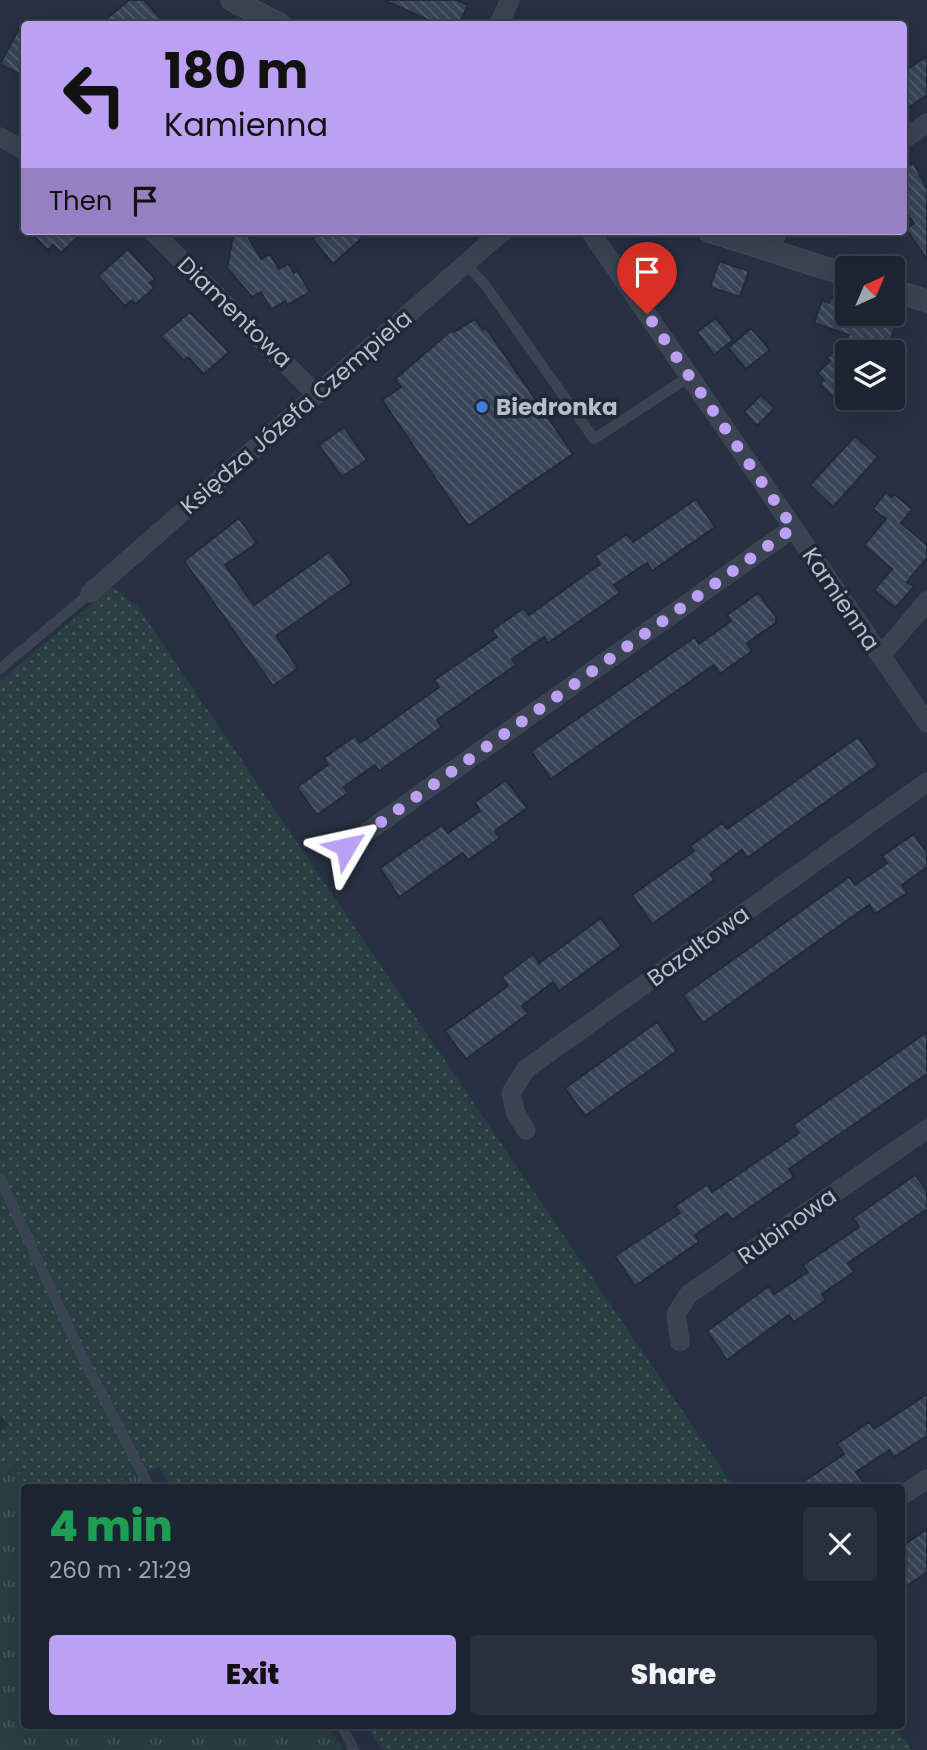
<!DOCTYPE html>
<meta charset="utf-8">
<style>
body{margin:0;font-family:Poppins,sans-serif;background:#29303d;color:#f1f3f6;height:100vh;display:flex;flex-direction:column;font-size:26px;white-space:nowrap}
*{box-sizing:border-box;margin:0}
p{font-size:23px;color:#a0a4ab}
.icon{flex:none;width:38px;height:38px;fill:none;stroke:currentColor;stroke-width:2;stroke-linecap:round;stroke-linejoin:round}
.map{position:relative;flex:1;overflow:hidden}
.panel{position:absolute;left:21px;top:1484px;width:884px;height:245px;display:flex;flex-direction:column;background:#1c2431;border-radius:7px;box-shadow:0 7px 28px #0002,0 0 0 2px #3a414d}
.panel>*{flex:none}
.banner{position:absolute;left:21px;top:21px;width:886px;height:214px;border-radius:7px;box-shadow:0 7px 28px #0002,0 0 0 2px #3a414d;background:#bca0f2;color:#111;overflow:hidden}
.needle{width:46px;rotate:44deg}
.fabs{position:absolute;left:835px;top:256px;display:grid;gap:14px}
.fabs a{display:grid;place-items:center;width:70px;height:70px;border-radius:7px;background:#1c2431;box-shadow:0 7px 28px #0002,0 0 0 2px #3a414d;font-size:35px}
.pin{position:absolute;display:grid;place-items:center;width:60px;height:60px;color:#fff;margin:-72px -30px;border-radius:50% 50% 50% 0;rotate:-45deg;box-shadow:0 0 7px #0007}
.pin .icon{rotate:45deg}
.me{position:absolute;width:77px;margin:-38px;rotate:54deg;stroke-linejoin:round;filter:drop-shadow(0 0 5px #0008)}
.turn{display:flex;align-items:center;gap:24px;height:147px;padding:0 28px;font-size:32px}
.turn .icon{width:91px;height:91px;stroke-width:2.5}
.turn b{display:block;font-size:49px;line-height:60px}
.then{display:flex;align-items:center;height:66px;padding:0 28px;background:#0003;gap:14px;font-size:26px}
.round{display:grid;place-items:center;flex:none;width:74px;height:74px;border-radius:7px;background:#29303d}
.headline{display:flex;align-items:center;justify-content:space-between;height:119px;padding:0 28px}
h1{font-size:42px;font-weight:800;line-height:52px;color:#1e9e55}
.action{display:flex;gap:14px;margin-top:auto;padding:14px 28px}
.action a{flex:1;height:80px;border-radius:7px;background:#bca0f2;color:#111;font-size:28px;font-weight:800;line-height:80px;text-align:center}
.action a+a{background:#29303d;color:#f1f3f6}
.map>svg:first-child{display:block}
</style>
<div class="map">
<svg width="927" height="1750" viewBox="0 0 927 1750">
<defs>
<pattern id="grass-tufts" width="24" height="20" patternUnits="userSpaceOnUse" patternTransform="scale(1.75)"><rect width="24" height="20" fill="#283e42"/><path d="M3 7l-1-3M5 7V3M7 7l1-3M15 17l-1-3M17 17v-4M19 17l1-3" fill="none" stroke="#45585c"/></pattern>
<pattern id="garden-dots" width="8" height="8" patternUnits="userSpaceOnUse" patternTransform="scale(1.75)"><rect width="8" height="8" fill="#283e42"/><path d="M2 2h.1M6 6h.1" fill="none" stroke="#45585c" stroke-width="1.8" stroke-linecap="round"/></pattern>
<pattern id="building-back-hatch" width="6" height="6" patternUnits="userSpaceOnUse" patternTransform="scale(1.75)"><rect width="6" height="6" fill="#384457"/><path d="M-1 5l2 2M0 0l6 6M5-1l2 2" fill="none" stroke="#535d6e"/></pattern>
</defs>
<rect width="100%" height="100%" fill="#263041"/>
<path fill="url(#grass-tufts)" d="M 12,1465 L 28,1487 L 24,1488 L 24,1726 L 327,1726 L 344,1750 L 0,1750 L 0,1472 Z
M 145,1472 L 153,1488 L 103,1488 Z"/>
<path fill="url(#garden-dots)" d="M 112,587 L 137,606 L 734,1487 L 171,1488 L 159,1467 L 103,1487 L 28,1487 L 12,1465 L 0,1472 L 0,1430 L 9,1426 L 0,1414 L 0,681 Z
M 366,1726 L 895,1726 L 912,1750 L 383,1750 Z"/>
<path fill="url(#building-back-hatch)" stroke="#212a38" stroke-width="2" d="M 129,0 L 144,0 L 166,24 L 100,24 Z
M 384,0 L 457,0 L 468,5 L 459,24 L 437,24 Z
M 24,19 L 24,77 L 0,64 Z
M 927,56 L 927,95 L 903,111 L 903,72 Z
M 903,154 L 911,165 L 914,163 L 927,189 L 927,259 L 906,229 L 914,223 L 903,208 Z
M 29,231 L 84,231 L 61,253 L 53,245 L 48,250 Z
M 234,231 L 245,231 L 261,259 L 270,254 L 279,269 L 288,264 L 294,273 L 297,270 L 310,292 L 287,305 L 285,301 L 271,310 L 261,292 L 252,297 L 227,268 Z
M 322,231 L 370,231 L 333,264 L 313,239 Z
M 128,249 L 155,279 L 150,283 L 154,288 L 136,304 L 132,300 L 125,306 L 98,276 Z
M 719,261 L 749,271 L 740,297 L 710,287 Z
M 831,297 L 847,302 L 847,313 L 880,313 L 898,319 L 888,347 L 862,339 L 858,352 L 847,352 L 847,385 L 834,398 L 820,384 L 824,380 L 817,373 L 830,361 L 827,358 L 849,335 L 814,323 L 822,300 L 829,303 Z
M 190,312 L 229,352 L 204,374 L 188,357 L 184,361 L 161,336 Z
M 716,318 L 733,340 L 714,355 L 697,332 Z
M 475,319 L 483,330 L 486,328 L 573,454 L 468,526 L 382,400 L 401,387 L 395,379 L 452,330 L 454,332 Z
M 751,328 L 770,350 L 746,369 L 728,348 Z
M 761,395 L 775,408 L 757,426 L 744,412 Z
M 344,427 L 367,460 L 342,477 L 319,445 Z
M 855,436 L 878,457 L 833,507 L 810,485 Z
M 886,492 L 892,497 L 894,494 L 912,509 L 901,523 L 927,545 L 927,558 L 907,582 L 914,587 L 895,608 L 874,590 L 892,569 L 864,545 L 886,519 L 873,509 Z
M 696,499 L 715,527 L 652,571 L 647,563 L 614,585 L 620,593 L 548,643 L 544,637 L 512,659 L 516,665 L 437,720 L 442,727 L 379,771 L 375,765 L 359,776 L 344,787 L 348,793 L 317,815 L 297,787 L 328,765 L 324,758 L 355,736 L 360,743 L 439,687 L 434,680 L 497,637 L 492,630 L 524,608 L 529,615 L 600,564 L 595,556 L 627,534 L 633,542 Z
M 239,518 L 257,543 L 225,565 L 254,605 L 329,552 L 352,583 L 276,636 L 298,668 L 273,686 L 184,561 Z
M 758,593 L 776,617 L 776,623 L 747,643 L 752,651 L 720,674 L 714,665 L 551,779 L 531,751 L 695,637 L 699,644 L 731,621 L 727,615 Z
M 858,737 L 878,765 L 747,858 L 742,850 L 710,874 L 714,880 L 652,924 L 632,895 L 694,851 L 690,846 L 722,823 L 727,829 Z
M 506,780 L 527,808 L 495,831 L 500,838 L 468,860 L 463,853 L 399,897 L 380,868 L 442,825 L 448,833 L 480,811 L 475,802 Z
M 914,834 L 927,853 L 927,867 L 902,885 L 907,893 L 875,914 L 869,905 L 703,1023 L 683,995 L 849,877 L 855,885 L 887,863 L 882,856 Z
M 601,918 L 621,946 L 559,991 L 553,982 L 522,1006 L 528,1014 L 466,1059 L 445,1031 L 508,986 L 502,977 L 533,954 L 539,963 Z
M 657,1022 L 677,1051 L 585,1116 L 565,1088 Z
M 927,1032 L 927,1074 L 789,1169 L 794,1177 L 732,1220 L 727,1213 L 695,1235 L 699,1242 L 635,1286 L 615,1256 L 680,1213 L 675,1206 L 708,1184 L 712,1192 L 799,1133 L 793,1125 Z
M 915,1175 L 927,1191 L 927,1209 L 848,1263 L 854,1272 L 822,1294 L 826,1300 L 794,1322 L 789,1315 L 727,1360 L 707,1331 L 769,1286 L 774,1294 L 808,1272 L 803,1265 L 859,1227 L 853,1218 Z
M 927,1394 L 927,1436 L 894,1457 L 889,1450 L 856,1472 L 867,1488 L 794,1488 L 844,1454 L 837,1444 L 869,1422 L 874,1429 Z
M 927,1529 L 927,1572 L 901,1590 L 901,1547 Z"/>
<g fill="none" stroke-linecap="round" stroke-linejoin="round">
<g stroke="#444c5a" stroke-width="10">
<path id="service" d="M 465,263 L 486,286 L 594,439 L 690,376
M 0,669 L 90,593
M 0,1178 L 79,1350 L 150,1488
M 342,1726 L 354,1750"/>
</g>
<g stroke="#444c5a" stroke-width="19">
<path id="minor" d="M 499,24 L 510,0
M 0,137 L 24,150
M 903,140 L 927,123
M 152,231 L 316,394
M 590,231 L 927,723
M 770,250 L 778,231
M 90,593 L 503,231
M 878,653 L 890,645 L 927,601
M 346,847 L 793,528
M 526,1130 L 515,1112 L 511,1093 L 526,1069 L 927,782
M 680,1342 L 676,1314 L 689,1294 L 927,1129
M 901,1496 L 927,1479"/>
</g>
<g stroke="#444c5a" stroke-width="23">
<path id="tertiary" d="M 232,0 L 279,24
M 709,231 L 847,275
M 892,290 L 927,301"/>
</g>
<use href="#service" stroke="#3a4351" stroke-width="9"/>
<use href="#minor" stroke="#3a4351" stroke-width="18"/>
<use href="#tertiary" stroke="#3a4351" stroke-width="21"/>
</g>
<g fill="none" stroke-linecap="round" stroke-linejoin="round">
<path stroke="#bca0f2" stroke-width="12" stroke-dasharray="0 21.6" d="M 346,847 L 793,528 L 647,314"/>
</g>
<circle fill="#3f7fe0" stroke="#1f2836" stroke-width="2.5" cx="482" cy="407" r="7"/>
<g text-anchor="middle" stroke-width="7" stroke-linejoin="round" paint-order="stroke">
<g font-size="23" fill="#b7becb" stroke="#1f2836">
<text transform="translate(235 312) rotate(44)" y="8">Diamentowa</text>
<text transform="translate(296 412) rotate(-41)" y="8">Księdza Józefa Czempiela</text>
<text transform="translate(841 599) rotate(56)" y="8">Kamienna</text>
<text transform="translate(698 946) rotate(-36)" y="8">Bazaltowa</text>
<text transform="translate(787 1226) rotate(-35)" y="8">Rubinowa</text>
</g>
<g font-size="23" font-weight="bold" fill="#b7becb" stroke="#1f2836" text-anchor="start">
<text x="496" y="415">Biedronka</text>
</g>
</g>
</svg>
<div class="fabs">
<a><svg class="needle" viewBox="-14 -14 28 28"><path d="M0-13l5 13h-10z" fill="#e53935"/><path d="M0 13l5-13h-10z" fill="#a0a4ab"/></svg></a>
<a><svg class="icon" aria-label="layers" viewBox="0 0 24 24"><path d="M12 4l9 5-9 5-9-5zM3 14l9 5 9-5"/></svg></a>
</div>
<div class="pin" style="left:647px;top:314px;background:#d93025"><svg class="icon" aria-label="arrive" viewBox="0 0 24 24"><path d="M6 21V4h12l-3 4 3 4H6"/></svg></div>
<svg class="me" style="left:346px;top:847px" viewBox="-20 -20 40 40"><path d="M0-17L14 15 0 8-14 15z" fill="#bca0f2" stroke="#fff" stroke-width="4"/></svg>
<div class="banner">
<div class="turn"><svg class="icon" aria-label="left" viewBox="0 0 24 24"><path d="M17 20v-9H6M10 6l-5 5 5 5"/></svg><div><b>180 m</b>Kamienna</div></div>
<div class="then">Then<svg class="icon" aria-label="arrive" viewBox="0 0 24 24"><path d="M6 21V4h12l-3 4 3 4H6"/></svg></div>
</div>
<section class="panel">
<div class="headline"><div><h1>4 min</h1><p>260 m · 21:29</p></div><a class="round"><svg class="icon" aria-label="close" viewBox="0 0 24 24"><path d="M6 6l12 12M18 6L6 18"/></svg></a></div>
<div class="action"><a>Exit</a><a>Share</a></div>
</section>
</div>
